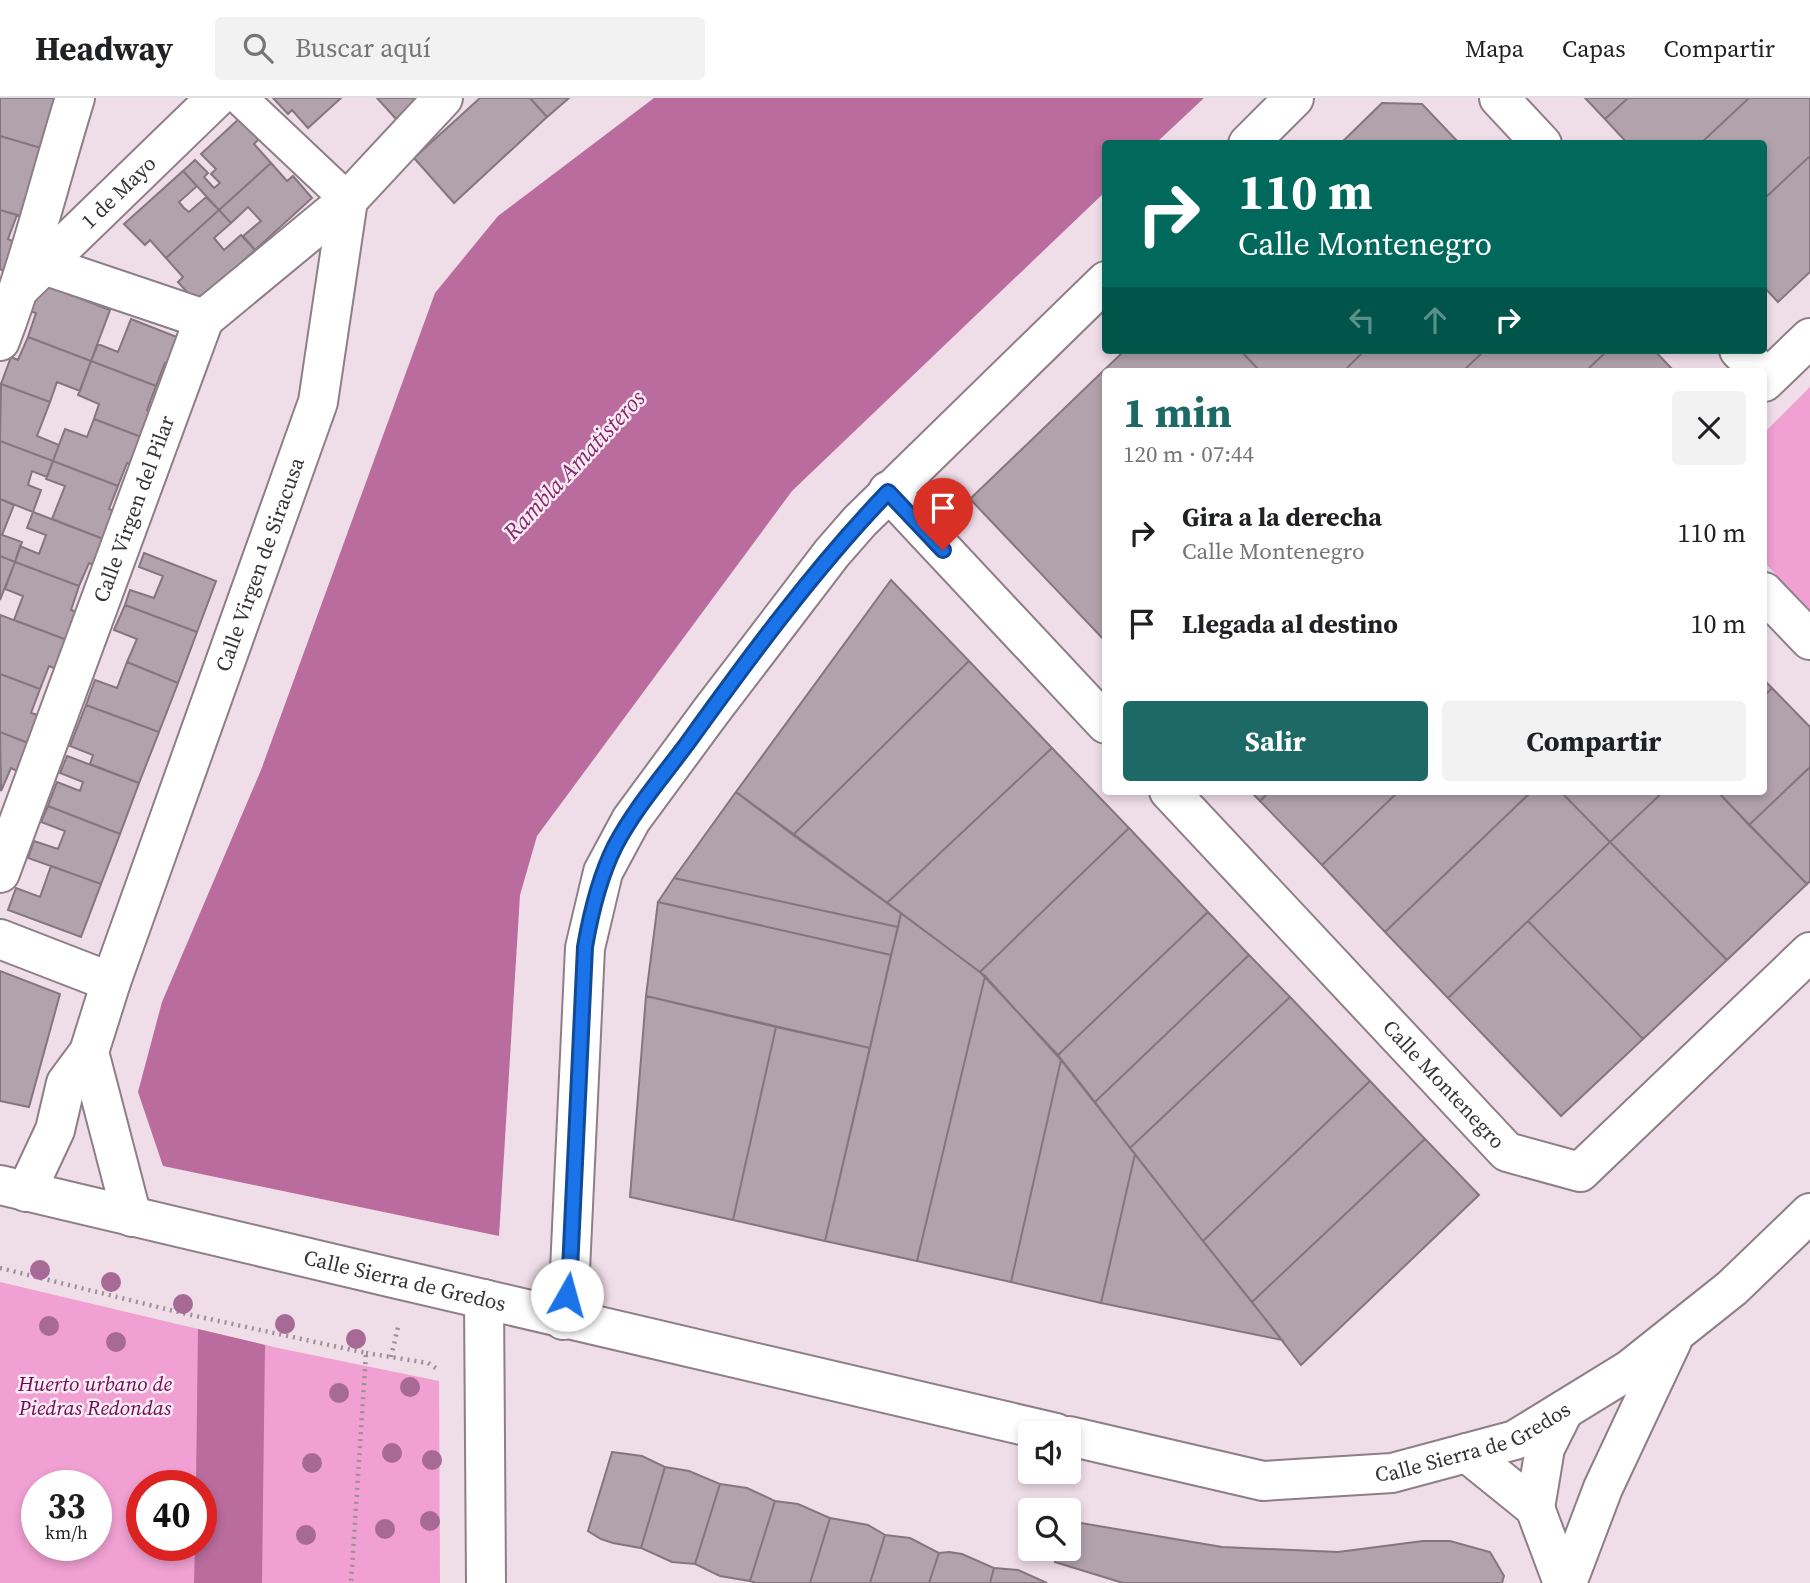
<!DOCTYPE html>
<html lang="es">
<meta charset="utf-8">
<style>
body{margin:0;font-family:"Source Serif 4",serif;background:#f2f2f2;color:#202124;height:100vh;display:flex;flex-direction:column;font-size:26px;white-space:nowrap}
*{box-sizing:border-box;margin:0}
p{font-size:23px;color:#757577}
.icon{flex:none;width:38px;height:38px;fill:none;stroke:currentColor;stroke-width:2;stroke-linecap:round;stroke-linejoin:round}
.map{position:relative;flex:1;overflow:hidden}
.sheet{position:absolute;left:1102px;top:270px;width:665px;height:427px;display:flex;flex-direction:column;background:#fff;border-radius:7px;box-shadow:0 4px 10px #0003}
.sheet>*{flex:none}
.banner{position:absolute;left:1102px;top:42px;width:665px;height:214px;border-radius:7px;box-shadow:0 4px 10px #0003;background:#00695c;color:#fff;overflow:hidden}
.tools{position:absolute;left:1018px;top:1323px;display:grid;gap:14px}
.tools a{display:grid;place-items:center;width:63px;height:63px;border-radius:7px;background:#fff;box-shadow:0 4px 10px #0003;font-size:35px}
.speed{position:absolute;left:21px;top:1372px;display:flex;gap:14px;font-size:35px;font-weight:700;text-align:center}
.speed>*{display:grid;place-content:center;width:91px;height:91px;border-radius:50%;background:#fff;box-shadow:0 4px 10px #0003;line-height:1}
.speed small{font-size:18px;font-weight:400}
.speed .limit{border:10px solid #d22;background:#fff;color:#111}
.pin{position:absolute;display:grid;place-items:center;width:60px;height:60px;color:#fff;margin:-72px -30px;border-radius:50% 50% 50% 0;rotate:-45deg;box-shadow:0 0 7px #0007}
.pin .icon{rotate:45deg}
.me{position:absolute;width:77px;margin:-38px;rotate:7deg;stroke-linejoin:round;filter:drop-shadow(0 0 5px #0008)}
.turn{display:flex;align-items:center;gap:24px;height:147px;padding:0 21px;font-size:32px}
.turn .icon{width:91px;height:91px;stroke-width:2.5}
.turn b{display:block;font-size:49px;line-height:60px}
.lanes{display:flex;align-items:center;height:66px;padding:0 21px;background:#0003;justify-content:center;gap:35px;direction:ltr}
.lanes .off{opacity:.35}
.round{display:grid;place-items:center;flex:none;width:74px;height:74px;border-radius:7px;background:#f2f2f2}
.headline{display:flex;align-items:center;justify-content:space-between;height:119px;padding:0 21px}
h1{font-size:42px;font-weight:700;line-height:52px;color:#1c6966}
.action{display:flex;gap:14px;margin-top:auto;padding:14px 21px}
.action a{flex:1;height:80px;border-radius:7px;background:#1c6966;color:#fff;font-size:28px;font-weight:700;line-height:80px;text-align:center}
.action a+a{background:#f2f2f2;color:#202124}
ul{padding:0;list-style:none}
li{display:flex;align-items:center;gap:21px;height:91px;padding:0 21px}
li div{flex:1}
li b{display:block;font-size:26px}
li em{font-style:normal}
header{display:flex;align-items:center;gap:42px;box-sizing:border-box;height:98px;padding:0 35px;background:#fff;border-bottom:2px solid #e0e0e0}
header strong{font-size:33px}
nav{display:flex;gap:38px;margin-inline-start:auto;font-size:24px}
.search{width:490px;height:63px;background:#f2f2f2;display:flex;align-items:center;gap:18px;box-sizing:border-box;padding:0 24px;border-radius:7px;color:#757577;font-size:26px}
.map>svg:first-child{display:block}
</style>
<header>
<strong>Headway</strong>
<div class="search"><svg class="icon" aria-label="search" viewBox="0 0 24 24"><circle cx="10" cy="10" r="6"/><path d="M15 15l6 6"/></svg>Buscar aquí</div>
<nav><a>Mapa</a><a>Capas</a><a>Compartir</a></nav>
</header>
<div class="map">
<svg width="1810" height="1485" viewBox="0 0 1810 1485">
<rect width="100%" height="100%" fill="#efdde7"/>
<path fill="#f0a0d2" fill-rule="evenodd" d="M 1810,289 L 1810,512 L 1764,464 L 1764,335 Z
M 0,1184 L 278,1250 L 439,1283 L 440,1485 L 0,1485 ZM 37,1388 L 96,1388 L 96,1447 L 37,1447 ZM 142,1388 L 201,1388 L 201,1447 L 142,1447 Z"/>
<path fill="#b96c9d" d="M 654,0 L 1204,0 L 1156,45 L 1106,46 L 1106,93 L 792,393 L 537,738 L 520,797 L 499,1138 L 163,1068 L 138,994 L 162,904 L 261,672 L 435,195 L 498,118 Z
M 198,1231 L 265,1247 L 262,1485 L 194,1485 L 195,1447 L 201,1447 L 201,1388 L 196,1388 Z"/>
<path fill="#b2a2ab" stroke="#84757e" stroke-width="2" d="M 0,0 L 56,0 L 41,50 L 0,38 Z
M 273,0 L 341,0 L 308,30 L 292,12 L 288,16 Z
M 377,0 L 421,0 L 397,22 Z
M 480,0 L 530,0 L 547,19 L 454,105 L 414,60 Z
M 530,0 L 569,0 L 547,19 Z
M 1585,0 L 1628,0 L 1605,21 Z
M 1628,0 L 1749,0 L 1700,46 L 1628,46 L 1605,21 Z
M 1749,0 L 1810,0 L 1810,58 L 1764,101 L 1764,46 L 1700,46 Z
M 1382,5 L 1422,6 L 1460,46 L 1340,46 Z
M 241,19 L 260,40 L 254,46 L 271,65 L 219,112 L 183,73 L 195,62 L 208,75 L 204,79 L 214,90 L 220,85 L 211,76 L 216,71 L 201,56 Z
M 0,38 L 41,50 L 21,118 L 0,112 Z
M 1810,58 L 1810,174 L 1778,204 L 1764,189 L 1764,101 Z
M 271,65 L 287,83 L 293,78 L 312,100 L 255,152 L 243,138 L 261,123 L 248,109 L 231,125 L 219,112 Z
M 183,73 L 197,88 L 179,104 L 184,110 L 189,114 L 206,99 L 219,112 L 166,160 L 150,142 L 145,147 L 124,126 Z
M 0,112 L 17,117 L 8,141 L 14,144 L 3,173 L 0,171 Z
M 219,112 L 231,125 L 214,140 L 224,152 L 241,137 L 255,152 L 197,205 L 178,184 L 183,179 L 166,160 Z
M 40,185 L 110,212 L 91,263 L 28,239 L 36,215 L 29,213 Z
M 131,221 L 182,241 L 172,267 L 165,265 L 156,288 L 91,263 L 98,246 L 118,254 Z
M 28,239 L 91,263 L 80,293 L 57,284 L 50,304 L 1,286 L 11,259 L 18,262 Z
M 1125,252 L 1240,252 L 1260,273 L 1106,273 L 1106,544 L 970,401 Z
M 1245,252 L 1365,252 L 1344,273 L 1260,273 L 1242,254 Z
M 1365,252 L 1485,252 L 1463,273 L 1344,273 Z
M 1485,252 L 1608,252 L 1586,273 L 1463,273 Z
M 1608,252 L 1654,252 L 1674,273 L 1586,273 Z
M 91,263 L 156,288 L 147,312 L 154,314 L 144,340 L 94,321 L 99,306 L 78,297 Z
M 1,286 L 50,304 L 37,338 L 59,347 L 53,363 L 0,343 Z
M 94,321 L 144,340 L 134,367 L 127,365 L 118,388 L 53,363 L 65,331 L 87,339 Z
M 0,343 L 53,363 L 47,379 L 32,373 L 28,387 L 41,392 L 33,414 L 0,401 Z
M 53,363 L 118,388 L 109,411 L 116,414 L 106,442 L 52,421 L 65,388 L 46,381 Z
M 0,401 L 14,407 L 2,437 L 22,444 L 15,464 L 0,458 Z
M 33,414 L 106,442 L 96,468 L 89,465 L 79,488 L 15,464 L 20,448 L 39,456 L 46,437 L 27,430 Z
M 144,455 L 216,483 L 197,534 L 125,507 L 130,492 L 154,500 L 163,478 L 139,469 Z
M 0,458 L 15,464 L 0,502 Z
M 15,464 L 79,488 L 71,512 L 78,514 L 67,542 L 14,522 L 23,498 L 5,491 Z
M 891,482 L 969,563 L 793,737 L 736,694 Z
M 125,507 L 197,534 L 178,585 L 127,564 L 137,541 L 114,532 Z
M 0,517 L 67,542 L 56,571 L 49,568 L 40,591 L 0,576 Z
M 969,563 L 1052,650 L 887,805 L 793,737 Z
M 127,564 L 178,585 L 159,634 L 86,607 L 95,582 L 117,590 Z
M 0,576 L 40,591 L 31,615 L 38,617 L 28,645 L 0,634 Z
M 1764,582 L 1772,590 L 1764,598 Z
M 1772,590 L 1810,629 L 1810,669 L 1749,727 L 1717,693 L 1764,693 L 1764,598 Z
M 86,607 L 159,634 L 139,685 L 90,666 L 93,657 L 70,648 Z
M 0,634 L 28,645 L 17,673 L 11,670 L 1,693 Z
M 1052,650 L 1129,730 L 980,874 L 887,805 Z
M 67,658 L 139,685 L 120,736 L 48,708 L 57,684 L 80,693 L 83,684 L 60,675 Z
M 1810,669 L 1810,783 L 1807,786 L 1749,727 Z
M 1250,693 L 1270,693 L 1260,703 Z
M 1270,693 L 1399,693 L 1322,767 L 1260,703 Z
M 1399,693 L 1532,693 L 1385,834 L 1322,767 Z
M 1532,693 L 1560,693 L 1610,744 L 1448,900 L 1385,834 Z
M 1560,693 L 1664,693 L 1610,744 Z
M 1664,693 L 1717,693 L 1807,786 L 1727,862 L 1610,744 Z
M 736,694 L 901,815 L 898,829 L 674,780 Z
M 48,708 L 120,736 L 101,786 L 28,760 L 34,743 L 58,751 L 65,733 L 41,724 Z
M 1129,730 L 1208,814 L 1058,957 L 980,874 Z
M 1610,744 L 1727,862 L 1643,941 L 1528,823 Z
M 51,768 L 101,786 L 81,839 L 8,812 L 16,790 L 40,799 Z
M 674,780 L 898,829 L 891,857 L 658,804 Z
M 658,804 L 891,857 L 870,950 L 646,898 Z
M 1208,814 L 1249,857 L 1095,1004 L 1058,957 Z
M 901,815 L 985,878 L 917,1163 L 825,1143 Z
M 1528,823 L 1643,941 L 1561,1018 L 1448,900 Z
M 1249,857 L 1290,899 L 1130,1050 L 1095,1004 Z
M 0,873 L 60,896 L 29,1009 L 0,1003 Z
M 985,878 L 1061,962 L 1011,1184 L 917,1163 Z
M 646,898 L 776,929 L 733,1122 L 630,1099 Z
M 1290,899 L 1370,983 L 1203,1143 L 1130,1050 Z
M 776,929 L 870,950 L 825,1143 L 733,1122 Z
M 1061,962 L 1135,1056 L 1101,1205 L 1011,1184 Z
M 1370,983 L 1425,1041 L 1252,1204 L 1203,1143 Z
M 1425,1041 L 1479,1097 L 1301,1267 L 1252,1204 Z
M 1135,1056 L 1203,1143 L 1282,1242 L 1101,1205 Z
M 612,1354 L 642,1358 L 665,1369 L 641,1450 L 613,1445 L 601,1441 L 588,1433 Z
M 665,1369 L 689,1373 L 720,1386 L 695,1466 L 672,1464 L 641,1450 Z
M 720,1386 L 747,1390 L 775,1403 L 750,1483 L 720,1478 L 695,1466 Z
M 775,1403 L 798,1406 L 830,1420 L 810,1485 L 756,1485 L 750,1483 Z
M 830,1420 L 868,1427 L 885,1437 L 870,1485 L 810,1485 Z
M 1069,1423 L 1222,1449 L 1338,1454 L 1423,1443 L 1450,1443 L 1490,1454 L 1504,1478 L 1502,1485 L 1123,1485 L 1055,1464 L 1059,1451 L 1069,1451 Z
M 885,1437 L 910,1440 L 939,1455 L 929,1485 L 870,1485 Z
M 949,1454 L 962,1456 L 994,1470 L 990,1485 L 929,1485 L 939,1455 Z
M 994,1470 L 1018,1472 L 1047,1485 L 990,1485 Z"/>
<g fill="none" stroke-linecap="round" stroke-linejoin="round">
<g stroke="#8e7e87" stroke-width="37">
<path id="pedestrian" d="M 240,0 L 348,102"/>
</g>
<g stroke="#8e7e87" stroke-width="42">
<g id="minor">
<path d="M 1499,0 L 1542,46"/>
<path d="M 44,167 L 204,221"/>
<path id="s1" d="M 21,189 L 216,0"/>
<path d="M 0,243 C 30,164 50,81 75,0"/>
<path d="M 1739,252 L 1759,273"/>
<path d="M 1764,284 L 1810,240"/>
<path d="M 888,393 L 1106,626"/>
<path d="M 1764,494 L 1810,542"/>
<path id="s2" d="M 1169,693 L 1507,1054 L 1580,1074 L 1810,854"/>
<path id="s3" d="M 0,775 L 204,221 L 348,102"/>
<path d="M 0,841 L 111,884"/>
<path d="M 89,954 L 132,1119"/>
<path id="s4" d="M 26,1094 L 55,1032 L 66,985 L 89,954 L 111,884 L 318,304 L 348,102 L 443,0"/>
</g>
</g>
<g stroke="#8e7e87" stroke-width="42">
<g id="tertiary">
<path d="M 1248,46 L 1294,0"/>
<path id="s5" d="M 0,1087 C 352,1170 703,1254 1056,1335"/>
<path d="M 484,1201 L 486,1485"/>
<path d="M 563,1222 L 570,1172 L 585,850 L 603,774 L 631,722 L 712,612 L 832,455 L 860,423 L 1106,183"/>
<path id="s6" d="M 1069,1338 L 1263,1383 L 1392,1375 L 1515,1342 L 1629,1272 L 1732,1190 L 1810,1115"/>
<path d="M 1467,1355 L 1535,1410 L 1563,1485"/>
<path d="M 1535,1410 L 1545,1350 L 1564,1312"/>
<path d="M 1567,1485 L 1603,1390 L 1672,1243"/>
</g>
</g>
<path stroke="#9c9097" stroke-width="4.5" stroke-dasharray="2 5" stroke-linecap="butt" d="M 0,1170 L 182,1215 L 366,1255 L 351,1485
M 366,1255 L 428,1265 L 437,1271
M 391,1259 L 398,1229"/>
<use href="#pedestrian" stroke="#fff" stroke-width="33"/>
<use href="#minor" stroke="#fff" stroke-width="38"/>
<use href="#tertiary" stroke="#fff" stroke-width="38"/>
</g>
<g fill="#a76a96">
<circle cx="40" cy="1172" r="10"/>
<circle cx="111" cy="1184" r="10"/>
<circle cx="183" cy="1206" r="10"/>
<circle cx="285" cy="1226" r="10"/>
<circle cx="49" cy="1228" r="10"/>
<circle cx="356" cy="1241" r="10"/>
<circle cx="116" cy="1244" r="10"/>
<circle cx="410" cy="1289" r="10"/>
<circle cx="339" cy="1295" r="10"/>
<circle cx="392" cy="1355" r="10"/>
<circle cx="432" cy="1362" r="10"/>
<circle cx="312" cy="1365" r="10"/>
<circle cx="430" cy="1423" r="10"/>
<circle cx="385" cy="1431" r="10"/>
<circle cx="306" cy="1437" r="10"/>
</g>
<g fill="none" stroke-linecap="round" stroke-linejoin="round">
<g stroke="#114b97" stroke-width="18">
<path id="route" d="M 567,1197 L 570,1172 L 585,849 C 591,814 599,780 615,748 C 635,710 664,677 689,643 C 751,557 815,470 888,394 L 943,452"/>
</g>
<use href="#route" stroke="#1a73e8" stroke-width="12"/>
</g>
<g text-anchor="middle" stroke-width="5" stroke-linejoin="round" paint-order="stroke">
<g font-size="21" fill="#383236" stroke="#fcebf5">
<text dy="7" stroke="none"><textPath href="#s1" startOffset="136">1 de Mayo</textPath></text>
<text dy="7" stroke="none"><textPath href="#s3" startOffset="388">Calle Virgen del Pilar</textPath></text>
<text dy="7" stroke="none"><textPath href="#s4" startOffset="672">Calle Virgen de Siracusa</textPath></text>
<text dy="7" stroke="none"><textPath href="#s2" startOffset="402">Calle Montenegro</textPath></text>
<text dy="7" stroke="none"><textPath href="#s5" startOffset="416">Calle Sierra de Gredos</textPath></text>
<text dy="7" stroke="none"><textPath href="#s6" startOffset="415">Calle Sierra de Gredos</textPath></text>
</g>
<g font-size="21" font-style="italic" fill="#6c0b53" stroke="#fcebf5">
<text x="95" y="1293">Huerto urbano de<tspan x="95" dy="24">Piedras Redondas</tspan></text>
</g>
<g font-size="23" font-style="italic" fill="#852869" stroke="#fcebf5">
<text transform="translate(574 367) rotate(-47)" y="8">Rambla Amatisteros</text>
</g>
</g>
</svg>
<div class="tools">
<a><svg class="icon" aria-label="sound" viewBox="0 0 24 24"><path d="M4 9h4l5-4v14l-5-4H4zM17 9q2 3 0 6"/></svg></a>
<a><svg class="icon" aria-label="search" viewBox="0 0 24 24"><circle cx="10" cy="10" r="6"/><path d="M15 15l6 6"/></svg></a>
</div>
<div class="speed"><div>33<small>km/h</small></div><div class="limit">40</div></div>
<div class="pin" style="left:943px;top:452px;background:#d93025"><svg class="icon" aria-label="arrive" viewBox="0 0 24 24"><path d="M6 21V4h12l-3 4 3 4H6"/></svg></div>
<svg class="me" style="left:567px;top:1197px" viewBox="-20 -20 40 40"><circle r="19" fill="#fff"/><path d="M0-13L10 11 0 6-10 11z" fill="#1a73e8"/></svg>
<div class="banner">
<div class="turn"><svg class="icon" aria-label="right" viewBox="0 0 24 24"><path d="M7 20v-9h11M14 6l5 5-5 5"/></svg><div><b>110 m</b>Calle Montenegro</div></div>
<div class="lanes"><svg class="icon off" aria-label="left" viewBox="0 0 24 24"><path d="M17 20v-9H6M10 6l-5 5 5 5"/></svg><svg class="icon off" aria-label="ahead" viewBox="0 0 24 24"><path d="M12 20V5M6 11l6-6 6 6"/></svg><svg class="icon" aria-label="right" viewBox="0 0 24 24"><path d="M7 20v-9h11M14 6l5 5-5 5"/></svg></div>
</div>
<section class="sheet">
<div class="headline"><div><h1>1 min</h1><p>120 m · 07:44</p></div><a class="round"><svg class="icon" aria-label="close" viewBox="0 0 24 24"><path d="M6 6l12 12M18 6L6 18"/></svg></a></div>
<ul>
<li><svg class="icon" aria-label="right" viewBox="0 0 24 24"><path d="M7 20v-9h11M14 6l5 5-5 5"/></svg><div><b>Gira a la derecha</b><p>Calle Montenegro</p></div><em>110 m</em></li>
<li><svg class="icon" aria-label="arrive" viewBox="0 0 24 24"><path d="M6 21V4h12l-3 4 3 4H6"/></svg><div><b>Llegada al destino</b></div><em>10 m</em></li>
</ul>
<div class="action"><a>Salir</a><a>Compartir</a></div>
</section>
</div>
